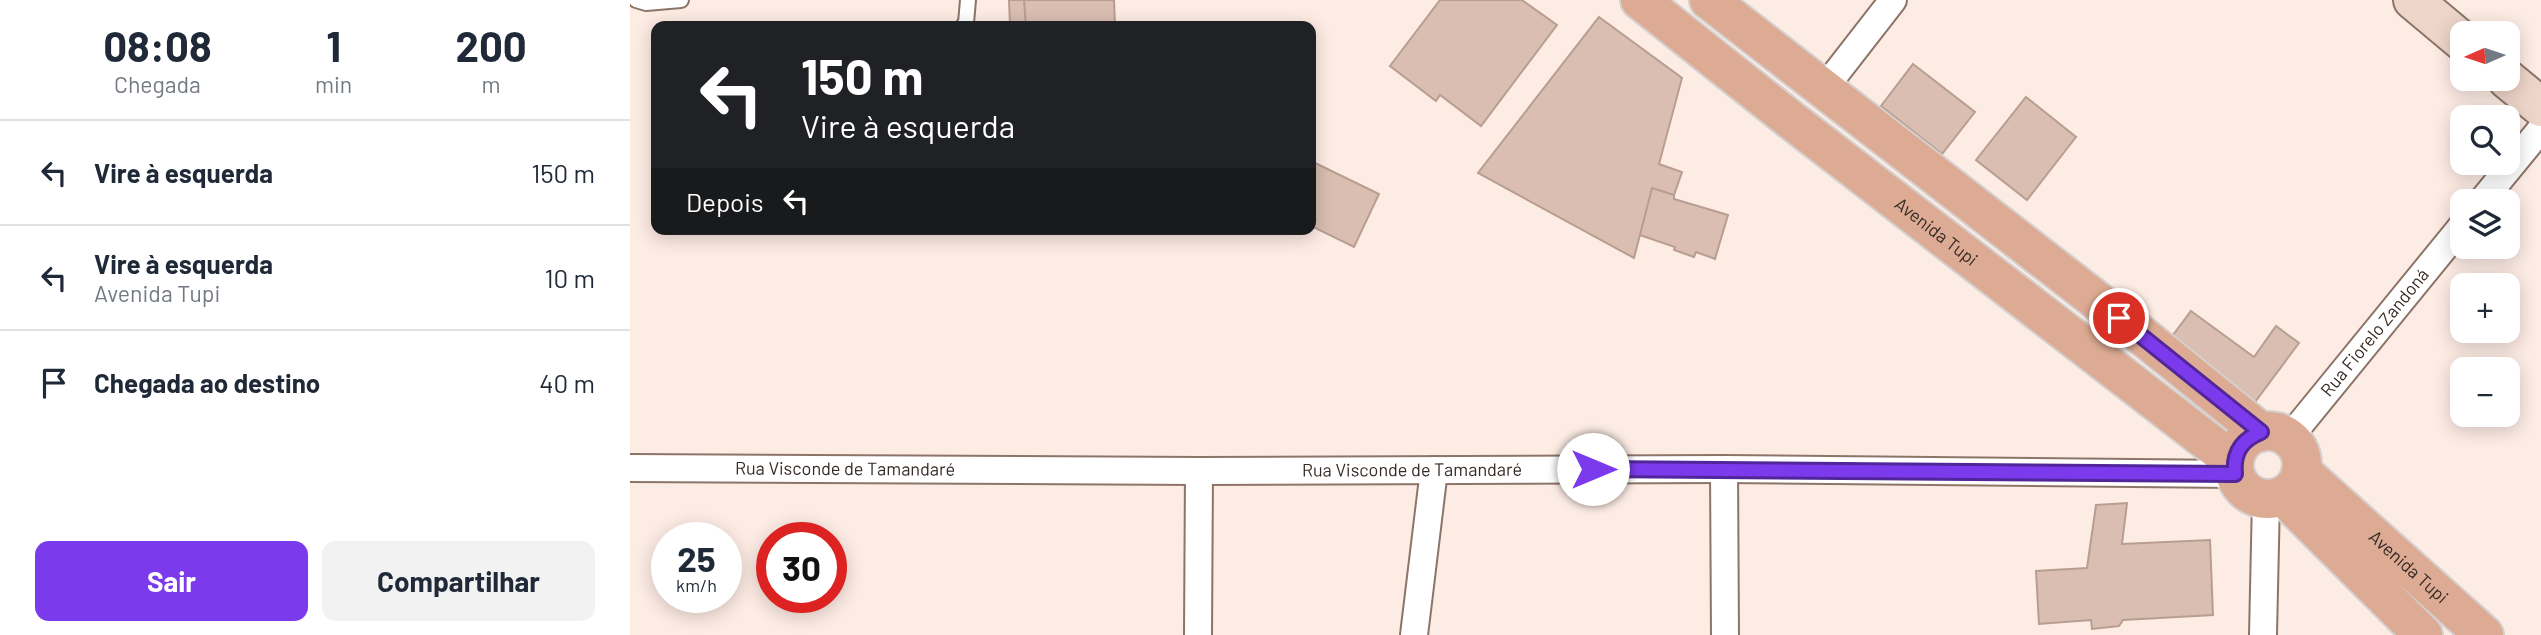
<!DOCTYPE html>
<html lang="pt">
<meta charset="utf-8">
<style>
body{margin:0;font-family:Barlow,sans-serif;background:#f2f2f3;color:#1f2937;height:100vh;display:flex;flex-direction:column;font-size:26px;white-space:nowrap}
*{box-sizing:border-box;margin:0}
p{font-size:23px;color:#747a83}
.icon{flex:none;width:38px;height:38px;fill:none;stroke:currentColor;stroke-width:2;stroke-linecap:round;stroke-linejoin:round}
.map{position:relative;flex:1;overflow:hidden}
.panel{display:flex;flex-direction:column;background:#fff;width:630px}
.panel>*{flex:none}
.guide{position:absolute;left:21px;top:21px;width:665px;height:214px;border-radius:14px;box-shadow:0 4px 18px #0003;background:#202124;color:#fff;overflow:hidden}
.needle{width:46px;rotate:267deg}
.buttons{position:absolute;left:1820px;top:21px;display:grid;gap:14px}
.buttons a{display:grid;place-items:center;width:70px;height:70px;border-radius:14px;background:#fff;box-shadow:0 4px 18px #0003;font-size:35px}
.speed{position:absolute;left:21px;top:522px;display:flex;gap:14px;font-size:35px;font-weight:700;text-align:center}
.speed>*{display:grid;place-content:center;width:91px;height:91px;border-radius:50%;background:#fff;box-shadow:0 4px 18px #0003;line-height:1}
.speed small{font-size:18px;font-weight:400}
.speed .limit{border:10px solid #d22;background:#fff;color:#111}
.pin{position:absolute;display:grid;place-items:center;width:60px;height:60px;color:#fff;margin:-30px;border:4px solid #fff;border-radius:50%;box-shadow:0 2px 7px #0007}
.me{position:absolute;width:77px;margin:-38px;rotate:90deg;stroke-linejoin:round;filter:drop-shadow(0 0 5px #0008)}
.turn{display:flex;align-items:center;gap:24px;height:147px;padding:0 35px;font-size:32px}
.turn .icon{width:91px;height:91px;stroke-width:2.5}
.turn b{display:block;font-size:49px;line-height:60px}
.then{display:flex;align-items:center;height:66px;padding:0 35px;background:#0003;gap:14px;font-size:26px}
.eta{display:flex;justify-content:space-evenly;align-items:center;height:119px;text-align:center}
.eta b{font-size:42px;font-weight:700;line-height:49px}
.button{display:flex;gap:14px;margin-top:auto;padding:14px 35px}
.button a{flex:1;height:80px;border-radius:14px;background:#7c3aed;color:#fff;font-size:28px;font-weight:700;line-height:80px;text-align:center}
.button a+a{background:#f2f2f3;color:#1f2937}
ul{padding:0;list-style:none}
li{display:flex;align-items:center;gap:21px;height:105px;padding:0 35px;border-top:2px solid #e0e1e3}
li div{flex:1}
li b{display:block;font-size:26px}
li em{font-style:normal}
main{display:flex;flex:1;min-height:0}
.map>svg:first-child{display:block}
</style>
<main>
<section class="panel">
<div class="eta">
<div><b>08:08</b><p>Chegada</p></div>
<div><b>1</b><p>min</p></div>
<div><b>200</b><p>m</p></div>
</div>
<ul>
<li><svg class="icon" aria-label="left" viewBox="0 0 24 24"><path d="M17 20v-9H6M10 6l-5 5 5 5"/></svg><div><b>Vire à esquerda</b></div><em>150 m</em></li>
<li><svg class="icon" aria-label="left" viewBox="0 0 24 24"><path d="M17 20v-9H6M10 6l-5 5 5 5"/></svg><div><b>Vire à esquerda</b><p>Avenida Tupi</p></div><em>10 m</em></li>
<li><svg class="icon" aria-label="arrive" viewBox="0 0 24 24"><path d="M6 21V4h12l-3 4 3 4H6"/></svg><div><b>Chegada ao destino</b></div><em>40 m</em></li>
</ul>
<div class="button"><a>Sair</a><a>Compartilhar</a></div>
</section>
<div class="map">
<svg width="1911" height="635" viewBox="0 0 1911 635">
<rect width="100%" height="100%" fill="#fdece4"/>
<path fill="#d9beb1" stroke="#b89d91" stroke-width="2" d="M 379,0 L 394,0 L 396,26 L 380,26 Z
M 394,0 L 484,0 L 485,26 L 396,26 Z
M 810,0 L 892,0 L 927,25 L 851,126 L 810,95 L 806,101 L 760,66 Z
M 969,17 L 1052,78 L 1029,164 L 1052,172 L 1044,195 L 1022,188 L 1004,258 L 848,173 Z
M 1283,64 L 1345,112 L 1312,154 L 1251,106 Z
M 1396,97 L 1446,137 L 1397,200 L 1346,160 Z
M 683,162 L 749,194 L 724,247 L 681,226 L 681,166 Z
M 1022,188 L 1044,195 L 1044,199 L 1098,215 L 1085,259 L 1066,252 L 1064,257 L 1044,250 L 1045,247 L 1010,235 Z
M 1561,311 L 1624,357 L 1646,326 L 1669,343 L 1625,402 L 1540,339 Z
M 1497,503 L 1492,544 L 1580,540 L 1583,615 L 1493,620 L 1489,626 L 1462,629 L 1461,620 L 1409,624 L 1406,571 L 1457,568 L 1466,505 Z"/>
<g fill="none" stroke-linecap="round" stroke-linejoin="round">
<g stroke="#8d7468" stroke-width="18">
<path id="service" d="M 6,0 L 16,3 L 51,0
M 333,26 L 336,23 L 338,0"/>
</g>
<g stroke="#8d7468" stroke-width="30">
<g id="minor">
<path d="M 1193,90 L 1263,0"/>
<path d="M 1852,201 L 1911,129"/>
<path id="s1" d="M 1659,438 L 1832,226"/>
<path id="s2" d="M 0,468 L 569,471 L 1094,469 L 1605,474"/>
<path d="M 1094,469 L 1095,635"/>
<path d="M 568,635 L 569,471"/>
<path d="M 784,635 L 804,470"/>
<path d="M 1633,635 L 1636,499"/>
</g>
</g>
<g stroke="#8d7468" stroke-width="42">
<path id="secondary" d="M 1783,0 L 1832,41
M 1877,79 L 1911,107"/>
</g>
<g stroke="#d3d0cf" stroke-width="42">
<g id="primary">
<path id="s3" d="M 1010,0 L 1161,120 L 1604,462"/>
<path d="M 1079,0 L 1510,334 L 1631,432"/>
<circle cx="1638" cy="465" r="34"/>
<path id="s4" d="M 1671,471 L 1854,635"/>
<path d="M 1653,496 L 1793,635"/>
</g>
</g>
<use href="#service" stroke="#fff" stroke-width="14"/>
<use href="#minor" stroke="#fff" stroke-width="26"/>
<use href="#secondary" stroke="#eed5c9" stroke-width="38"/>
<use href="#primary" stroke="#ddab93" stroke-width="38"/>
</g>
<g fill="none" stroke-linecap="round" stroke-linejoin="round">
<g stroke="#51269a" stroke-width="18">
<path id="route" d="M 963,469 L 1605,474 C 1603,453 1611,440 1631,432 L 1489,318"/>
</g>
<use href="#route" stroke="#7c3aed" stroke-width="12"/>
</g>
<g text-anchor="middle" stroke-width="7" stroke-linejoin="round" paint-order="stroke">
<g font-size="18" fill="#352a25" stroke="#fff">
<text dy="6" stroke="none"><textPath href="#s3" startOffset="376">Avenida Tupi</textPath></text>
<text dy="6" stroke="none"><textPath href="#s1" startOffset="136">Rua Fiorelo Zandoná</textPath></text>
<text dy="6" stroke="none"><textPath href="#s2" startOffset="215">Rua Visconde de Tamandaré</textPath></text>
<text dy="6" stroke="none"><textPath href="#s2" startOffset="782">Rua Visconde de Tamandaré</textPath></text>
<text dy="6" stroke="none"><textPath href="#s4" startOffset="144">Avenida Tupi</textPath></text>
</g>
</g>
</svg>
<div class="buttons">
<a><svg class="needle" viewBox="-14 -14 28 28"><path d="M0-13l5 13h-10z" fill="#e53935"/><path d="M0 13l5-13h-10z" fill="#747a83"/></svg></a>
<a><svg class="icon" aria-label="search" viewBox="0 0 24 24"><circle cx="10" cy="10" r="6"/><path d="M15 15l6 6"/></svg></a>
<a><svg class="icon" aria-label="layers" viewBox="0 0 24 24"><path d="M12 4l9 5-9 5-9-5zM3 14l9 5 9-5"/></svg></a>
<a>+</a>
<a>−</a>
</div>
<div class="speed"><div>25<small>km/h</small></div><div class="limit">30</div></div>
<div class="pin" style="left:1489px;top:318px;background:#d93025"><svg class="icon" aria-label="arrive" viewBox="0 0 24 24"><path d="M6 21V4h12l-3 4 3 4H6"/></svg></div>
<svg class="me" style="left:963px;top:469px" viewBox="-20 -20 40 40"><circle r="19" fill="#fff"/><path d="M0-13L10 11 0 6-10 11z" fill="#7c3aed"/></svg>
<div class="guide">
<div class="turn"><svg class="icon" aria-label="left" viewBox="0 0 24 24"><path d="M17 20v-9H6M10 6l-5 5 5 5"/></svg><div><b>150 m</b>Vire à esquerda</div></div>
<div class="then">Depois<svg class="icon" aria-label="left" viewBox="0 0 24 24"><path d="M17 20v-9H6M10 6l-5 5 5 5"/></svg></div>
</div>
</div>
</main>
